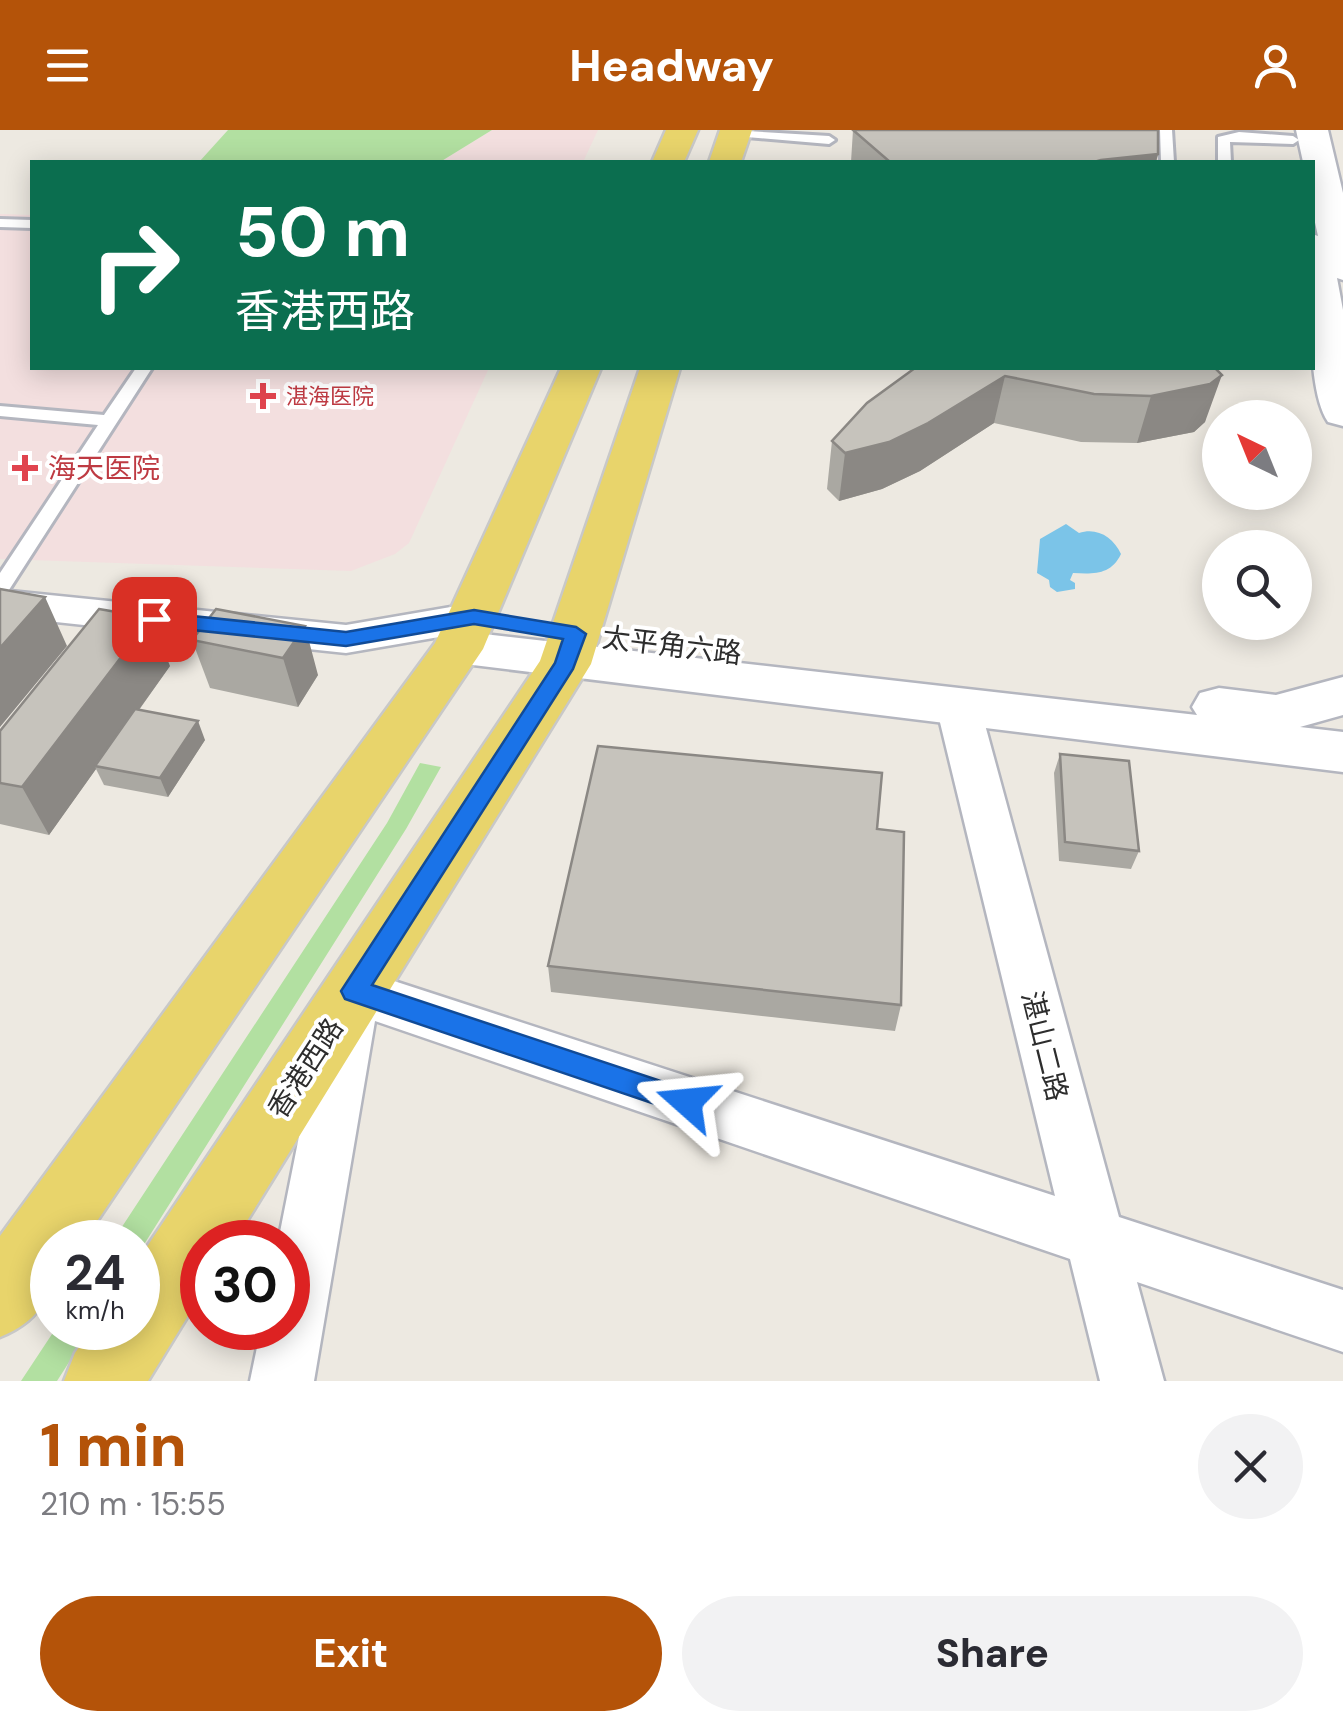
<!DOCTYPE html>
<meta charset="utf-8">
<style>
body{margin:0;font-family:"DM Sans","Noto Sans SC",sans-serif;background:#f2f2f3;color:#2b2b33;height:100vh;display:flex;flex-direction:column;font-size:38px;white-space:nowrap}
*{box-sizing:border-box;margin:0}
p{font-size:32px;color:#7c7c81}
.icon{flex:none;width:55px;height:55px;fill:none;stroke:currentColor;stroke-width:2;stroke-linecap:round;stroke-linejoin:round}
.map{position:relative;height:1251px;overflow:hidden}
.sheet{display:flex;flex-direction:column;background:#fff;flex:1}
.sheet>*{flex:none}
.top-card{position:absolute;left:30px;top:30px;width:1285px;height:210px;border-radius:0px;box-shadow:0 5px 25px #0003;background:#0b6e4f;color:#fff;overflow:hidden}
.needle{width:65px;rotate:317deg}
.controls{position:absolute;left:1202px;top:270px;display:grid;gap:20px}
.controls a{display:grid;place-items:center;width:110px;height:110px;border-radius:50%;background:#fff;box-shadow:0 5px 25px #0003;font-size:50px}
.speed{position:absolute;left:30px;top:1090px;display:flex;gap:20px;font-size:50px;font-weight:700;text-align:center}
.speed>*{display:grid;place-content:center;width:130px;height:130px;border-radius:50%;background:#fff;box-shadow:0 5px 25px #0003;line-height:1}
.speed small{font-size:25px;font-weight:400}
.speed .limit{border:15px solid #d22;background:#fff;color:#111}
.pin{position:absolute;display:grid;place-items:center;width:85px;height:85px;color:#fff;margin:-42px;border-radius:20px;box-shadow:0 5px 15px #0006}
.me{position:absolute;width:110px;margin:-55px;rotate:288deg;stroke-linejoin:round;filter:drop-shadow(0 0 8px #0008)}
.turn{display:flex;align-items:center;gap:35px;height:210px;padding:0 40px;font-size:45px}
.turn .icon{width:130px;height:130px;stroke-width:2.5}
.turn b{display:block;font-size:70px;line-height:85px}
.round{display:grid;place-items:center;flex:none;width:105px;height:105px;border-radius:52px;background:#f2f2f3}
.summary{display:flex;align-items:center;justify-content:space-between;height:170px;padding:0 40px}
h1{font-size:60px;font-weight:800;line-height:75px;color:#b45309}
.action{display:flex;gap:20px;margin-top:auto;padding:20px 40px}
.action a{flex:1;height:115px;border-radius:60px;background:#b45309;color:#fff;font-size:40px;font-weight:800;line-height:115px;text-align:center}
.action a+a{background:#f2f2f3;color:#2b2b33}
header{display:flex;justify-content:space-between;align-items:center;height:130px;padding:0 40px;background:#b45309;color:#fff;font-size:45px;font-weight:800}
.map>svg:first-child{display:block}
</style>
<header><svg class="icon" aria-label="menu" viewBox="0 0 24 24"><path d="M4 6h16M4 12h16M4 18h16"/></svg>Headway<svg class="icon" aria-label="person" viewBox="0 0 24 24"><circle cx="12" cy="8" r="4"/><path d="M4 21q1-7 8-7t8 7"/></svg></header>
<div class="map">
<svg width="1343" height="1251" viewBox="0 0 1343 1251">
<rect width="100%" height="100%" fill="#ede9e1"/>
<path fill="#f3dfdf" d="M 492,0 L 598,0 L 583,32 L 440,32 Z
M 0,84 L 32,85 L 32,238 L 489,238 L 409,413 L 395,424 L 351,441 L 0,429 Z"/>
<path fill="#b2e0a1" d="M 228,0 L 492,0 L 440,32 L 199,32 Z
M 420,633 L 441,637 L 406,699 L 138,1124 L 138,1112 L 112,1112 L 387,693 Z
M 56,1198 L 91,1198 L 57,1251 L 21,1251 Z"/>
<path fill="#7bc4e8" d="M 1066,394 L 1079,403 C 1097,397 1113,407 1121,424 C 1111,445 1094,444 1073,443 L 1070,450 L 1075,453 L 1075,459 L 1057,462 L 1050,457 L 1049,450 L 1037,443 L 1040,409 Z"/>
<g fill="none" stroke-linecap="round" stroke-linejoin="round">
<g stroke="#b4b6bf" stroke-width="6">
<path id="lane" d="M 730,0 L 829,6 L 835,10 L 829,14 L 735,6 Z
M 1160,0 L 1172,0 L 1174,32 L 1161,32 Z
M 1239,2 L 1293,6 L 1299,10 L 1293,14 L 1230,12 L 1231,32 L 1218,32 L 1218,7 Z
M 0,89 L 32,90 L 32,98 L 0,97 Z
M 136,238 L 152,238 L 7,463 L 0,465 L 0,443 L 98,295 L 0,286 L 0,276 L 104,285 Z"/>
</g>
<g stroke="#b4b6bf" stroke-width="5">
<path id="street" d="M 0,460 L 346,495 L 474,473 L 488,477 L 494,487 L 488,497 L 474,501 L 346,523 L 0,486 Z
M 959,564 L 974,569 L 981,580 L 1119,1087 L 1343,1160 L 1343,1222 L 1137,1152 L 1164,1251 L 1100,1251 L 1070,1129 L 375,891 L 314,1251 L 250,1251 L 261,1198 L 288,1198 L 288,1112 L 278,1112 L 328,861 L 336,845 L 354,838 L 1055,1066 L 937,580 L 944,569 Z"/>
</g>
<g stroke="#b4b6bf" stroke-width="5">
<path id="secondary" d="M 1296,0 L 1328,0 L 1343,63 L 1343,150 L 1337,148 L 1343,180 L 1343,296 L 1328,292 C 1304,257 1312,149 1312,104 L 1318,106 L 1312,79 L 1312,32 L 1303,32 Z
M 458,501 L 1197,585 L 1192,577 L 1200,563 L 1219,558 L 1276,565 L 1343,547 L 1343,585 L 1300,597 L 1343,602 L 1343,642 L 440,531 L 433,519 L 440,507 Z"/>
</g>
<g stroke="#c8c8c8" stroke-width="5">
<path id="primary" d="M 666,0 L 698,0 L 684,32 L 652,32 Z
M 720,0 L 752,0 L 741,32 L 709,32 Z
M 561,238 L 601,238 L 483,519 L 83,1112 L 52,1112 C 52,1161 48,1187 0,1207 L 0,1106 L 435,513 Z
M 640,238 L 680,238 L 591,534 L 234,1112 L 202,1112 L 202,1163 L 148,1251 L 64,1251 L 75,1223 L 92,1198 L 138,1198 L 138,1130 L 540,531 Z"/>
</g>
<use href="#lane" fill="#fff" fill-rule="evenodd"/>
<use href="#street" fill="#fff" fill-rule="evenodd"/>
<use href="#secondary" fill="#fff" fill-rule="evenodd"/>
<use href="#primary" fill="#e8d46b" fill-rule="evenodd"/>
</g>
<path fill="#aaa8a2" d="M 853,0 L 1158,24 L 1156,32 L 851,32 Z
M 915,238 L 1215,238 L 1205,292 L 1194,302 L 1137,313 L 1081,312 L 994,293 L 920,341 L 882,359 L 839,371 L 827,359 L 832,311 Z
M 216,479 L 318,545 L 298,577 L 210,558 L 192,510 Z
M 170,536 L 139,580 L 205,610 L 168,667 L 104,655 L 96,639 L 49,705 L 0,694 L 0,601 Z
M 1060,624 L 1139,721 L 1131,739 L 1059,731 L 1054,643 Z
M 548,836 L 901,875 L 895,901 L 551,862 Z"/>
<path fill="#8b8884" d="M 1158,24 L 1156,32 L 1094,32 L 1101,30 Z
M 1222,245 L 1205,292 L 1194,302 L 1137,313 L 1151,266 Z
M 1005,246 L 994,293 L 920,341 L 882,359 L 839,371 L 845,323 Z
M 45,467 L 67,516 L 0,597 L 0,518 Z
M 151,488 L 170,536 L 98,637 L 95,636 L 96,639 L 49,705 L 22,657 Z
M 305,496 L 318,545 L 298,577 L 283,528 Z
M 198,591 L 205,610 L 168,667 L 160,648 Z"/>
<path fill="#c6c3bc" stroke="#8b8884" stroke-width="2.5" d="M 853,0 L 1158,0 L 1158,24 L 1101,30 L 1094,32 L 890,32 Z
M 915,238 L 1215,238 L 1222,245 L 1210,254 L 1151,266 L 1094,264 L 1005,246 L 928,293 L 889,312 L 845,323 L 832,311 L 867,273 Z
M 0,459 L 45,467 L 0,518 Z
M 99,479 L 151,488 L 22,657 L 0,653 L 0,601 Z
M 216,479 L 305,496 L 283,528 L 192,510 Z
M 135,579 L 198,591 L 160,648 L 95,636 Z
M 598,616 L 882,643 L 877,699 L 904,702 L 901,875 L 548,836 Z
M 1060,624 L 1129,631 L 1139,721 L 1065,712 Z"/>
<path fill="#1a73e8" stroke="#114b97" stroke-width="2.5" d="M 474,480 L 576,497 L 586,504 L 573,539 L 372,855 L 697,963 L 701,972 L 697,981 L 687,985 L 345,869 L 341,861 L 555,533 L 563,509 L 474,494 L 346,516 L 154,496 L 143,489 L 154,482 L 346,502 Z"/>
<g fill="#e0444e" stroke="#fff" stroke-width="4">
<path d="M258 251h10v10h10v10h-10v10h-10v-10h-10v-10h10z"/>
<path d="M20 323h10v10h10v10h-10v10h-10v-10h-10v-10h10z"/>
</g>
<g text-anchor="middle" stroke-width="8" stroke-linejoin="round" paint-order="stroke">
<g font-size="22" fill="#be3a42" stroke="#fff" text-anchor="start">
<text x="286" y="274">湛海医院</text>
</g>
<g font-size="28" fill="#be3a42" stroke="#fff" text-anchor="start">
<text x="48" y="348">海天医院</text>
</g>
<g font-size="28" fill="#2d2d2d" stroke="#fff">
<text transform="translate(672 515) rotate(7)" y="10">太平角六路</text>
<text transform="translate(1045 916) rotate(76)" y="10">湛山二路</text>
<text transform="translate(305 938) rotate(-57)" y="10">香港西路</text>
</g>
</g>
</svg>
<div class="controls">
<a><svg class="needle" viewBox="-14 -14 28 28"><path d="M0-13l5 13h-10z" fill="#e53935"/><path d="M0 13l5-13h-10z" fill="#7c7c81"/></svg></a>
<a><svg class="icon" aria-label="search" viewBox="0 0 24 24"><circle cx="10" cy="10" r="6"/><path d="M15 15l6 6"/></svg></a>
</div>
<div class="speed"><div>24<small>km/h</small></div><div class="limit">30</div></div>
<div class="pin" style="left:154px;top:489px;background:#d93025"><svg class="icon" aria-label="arrive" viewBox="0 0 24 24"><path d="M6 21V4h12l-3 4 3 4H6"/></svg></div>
<svg class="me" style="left:687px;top:972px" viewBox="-20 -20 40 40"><path d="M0-17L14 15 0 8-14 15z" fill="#1a73e8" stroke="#fff" stroke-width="4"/></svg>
<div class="top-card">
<div class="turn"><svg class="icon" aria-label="right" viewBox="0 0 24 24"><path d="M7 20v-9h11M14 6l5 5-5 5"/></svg><div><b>50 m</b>香港西路</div></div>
</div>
</div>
<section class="sheet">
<div class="summary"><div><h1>1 min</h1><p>210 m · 15:55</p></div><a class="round"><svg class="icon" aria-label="close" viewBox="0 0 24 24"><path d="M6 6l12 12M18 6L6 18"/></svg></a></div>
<div class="action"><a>Exit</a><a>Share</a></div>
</section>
